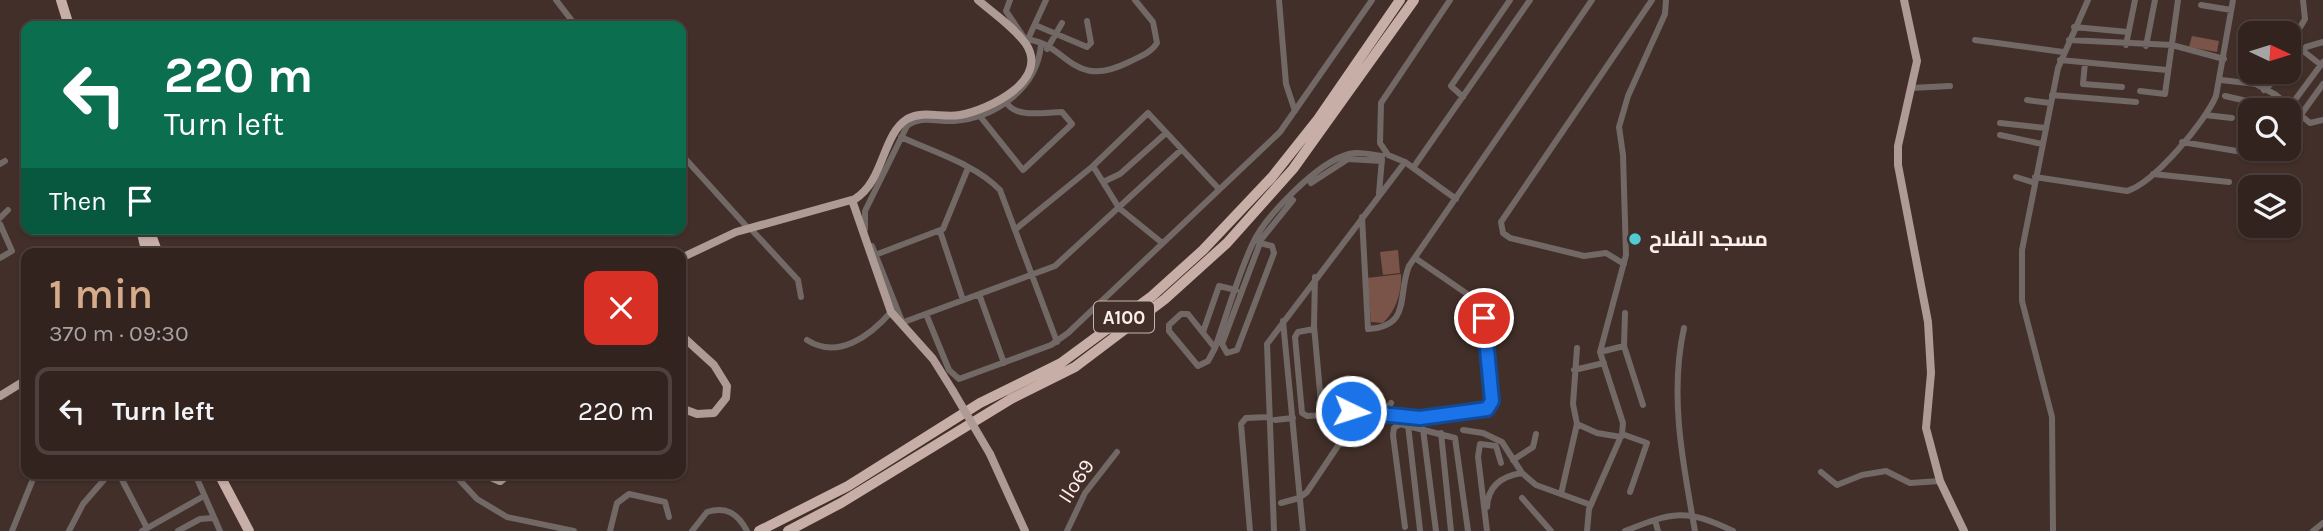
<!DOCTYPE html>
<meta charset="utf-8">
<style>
body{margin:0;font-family:Karla,Cairo,sans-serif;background:#3d2f2c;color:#f1f3f6;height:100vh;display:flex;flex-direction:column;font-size:26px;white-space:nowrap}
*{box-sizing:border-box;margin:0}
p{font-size:23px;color:#a8a4a4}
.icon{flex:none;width:38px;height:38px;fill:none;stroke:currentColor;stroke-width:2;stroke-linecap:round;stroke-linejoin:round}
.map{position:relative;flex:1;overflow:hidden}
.panel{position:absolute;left:21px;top:248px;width:665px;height:231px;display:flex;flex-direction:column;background:#32231f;border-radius:14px;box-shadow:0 2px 5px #0004,0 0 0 2px #4d403d}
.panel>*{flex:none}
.top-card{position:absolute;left:21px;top:21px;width:665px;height:214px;border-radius:14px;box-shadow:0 2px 5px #0004,0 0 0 2px #4d403d;background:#0b6e4f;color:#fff;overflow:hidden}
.needle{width:46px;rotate:94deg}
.buttons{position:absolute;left:2238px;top:21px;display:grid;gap:14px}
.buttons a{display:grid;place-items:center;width:63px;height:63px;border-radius:14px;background:#32231f;box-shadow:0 2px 5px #0004,0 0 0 2px #4d403d;font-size:35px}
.pin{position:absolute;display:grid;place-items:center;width:60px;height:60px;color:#fff;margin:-30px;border:4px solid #fff;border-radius:50%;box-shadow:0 2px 7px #0007}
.me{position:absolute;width:77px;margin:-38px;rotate:94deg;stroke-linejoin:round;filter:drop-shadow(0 0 5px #0008)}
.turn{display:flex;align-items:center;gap:24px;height:147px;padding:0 28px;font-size:32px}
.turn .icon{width:91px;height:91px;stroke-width:2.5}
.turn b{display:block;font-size:49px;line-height:60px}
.then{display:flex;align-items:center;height:66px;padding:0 28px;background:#0003;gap:14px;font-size:26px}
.round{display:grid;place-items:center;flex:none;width:74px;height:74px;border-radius:14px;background:#3d2f2c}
.head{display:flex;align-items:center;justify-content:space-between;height:119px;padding:0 28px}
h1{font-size:42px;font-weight:600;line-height:52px;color:#d6ab8b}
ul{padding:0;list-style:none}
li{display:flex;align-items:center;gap:21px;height:88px;margin:0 14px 10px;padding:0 14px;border:4px solid #4d403d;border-radius:14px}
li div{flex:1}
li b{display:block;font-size:26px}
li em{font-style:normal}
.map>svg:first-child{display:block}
</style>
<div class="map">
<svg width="2323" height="531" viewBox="0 0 2323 531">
<rect width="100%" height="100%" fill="#422f29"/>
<path fill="#7b5449" d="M 2192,36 L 2219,41 L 2217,52 L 2189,47 Z
M 1398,250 L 1400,273 L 1383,275 L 1380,252 Z
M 1401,274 C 1402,292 1396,311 1383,323 L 1371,322 L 1367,278 Z"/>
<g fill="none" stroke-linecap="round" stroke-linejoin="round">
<path stroke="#726865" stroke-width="6" d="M 556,0 L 576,26
M 1010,0 L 1006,11 L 1025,39
M 1279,0 L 1286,84 L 1295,111
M 1450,0 L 1381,103 L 1380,143 L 1388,155 L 1405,162 L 1456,199
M 2201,5 L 2231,10
M 1035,25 L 1087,47 L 1091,43 L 1087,21
M 2074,27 L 2128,32
M 1022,39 C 1068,40 1069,92 1129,62 C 1139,57 1151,53 1157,43 L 1153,22 L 1135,0
M 1028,39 L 1046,0
M 1975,40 L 2063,52
M 2069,40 L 2172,45 L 2224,59
M 2126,45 L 2135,0
M 2146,46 L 2155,0
M 2289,46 L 2305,19 L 2303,0
M 1047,49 L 1062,23
M 2302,50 L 2321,65
M 2060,60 L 2167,70
M 2085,63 L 2083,84 L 2122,87
M 2289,65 L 2306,47 L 2323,42
M 2221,80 L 2256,84 L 2276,95 L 2310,123 L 2323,120
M 2261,87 L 2273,72
M 1911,88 L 1950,86
M 2264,90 L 2284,72
M 2140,91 L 2165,94 L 2178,0
M 2052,95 L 2136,102
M 2225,96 L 2273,107 L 2284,102
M 1463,97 L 1451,86 L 1510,0
M 2027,100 L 2050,103
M 2289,108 L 2323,62
M 979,115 L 1023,170 L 1072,124 L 1062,112 C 1045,112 1016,119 1006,102
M 2205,115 L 2232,118
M 2300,116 L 2323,84
M 2000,123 L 2045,128
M 2000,135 L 2042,144
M 901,137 C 933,152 975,164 1000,190 L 1057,342
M 2182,142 L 2273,157
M 681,154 L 748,228
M 0,164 L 5,161
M 1093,166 L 1119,208 L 1161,242
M 1413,168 L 1530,0
M 2153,174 L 2229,182
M 2016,177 L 2035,183
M 2035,177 L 2127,191 C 2154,183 2205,122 2216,96 L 2233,0
M 1103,182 L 1120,174 L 1166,133
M 1311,183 L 1348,159 L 1382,161
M 1379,193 L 1382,159
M 1362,217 L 1368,329 C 1412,326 1397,295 1409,266 L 1592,0
M 0,218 L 8,210
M 0,224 L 12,251 L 0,258
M 750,228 L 798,280 L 801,297
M 865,229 L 865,211 L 907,126 C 920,115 938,122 954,121 C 996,118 1037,88 1041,45
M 1016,229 L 1093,166 L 1148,113 L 1218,188
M 940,231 L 963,300
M 1259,242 L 1293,200
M 1260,243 L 1272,246 L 1274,253 L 1237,350 L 1227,353 L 1222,344 Z
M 872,246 L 904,326
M 875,255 L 943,229 L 968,168
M 1624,264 L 1606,253 L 1584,256 L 1510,238 L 1503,233 L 1501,222 L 1652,0
M 1315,277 L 1314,326 L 1322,414
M 979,294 L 1004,363
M 1625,313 L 1624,346 L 1643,405
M 926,314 L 949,370 L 959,379 L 1051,345 L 1068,333 L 1280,132 L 1372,0
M 1283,321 L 1303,531
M 904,322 L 1055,266 L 1181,150
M 1684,328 C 1669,395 1683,464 1695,531
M 1314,329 L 1298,332 L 1295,337 L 1302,413 L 1307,416 L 1360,413
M 1203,332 L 1219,286 L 1236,290
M 807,340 C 838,360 870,336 891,312
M 1215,348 L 1208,361 L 1198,366 L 1169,331 L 1169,325 L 1181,314 L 1188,314 L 1215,348 C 1227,314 1237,278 1252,245 C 1265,216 1318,162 1349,154 C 1360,151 1371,155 1382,156
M 1600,352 L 1624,346
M 1574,370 L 1604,363
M 1383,414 L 1391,403
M 1275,420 L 1293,418
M 1577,424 L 1597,433 L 1621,437
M 1408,425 L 1420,530
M 1423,429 L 1436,531
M 1463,430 L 1483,433 L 1502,442 L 1522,473 L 1536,485 L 1591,505
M 1441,433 L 1451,531
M 1622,434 L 1647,443 L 1630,492
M 1513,460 L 1533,447 L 1536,434
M 1821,472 L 1837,485 L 1862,475 L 1886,471 L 1910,483 L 1940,481
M 119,474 L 147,528
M 195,474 L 220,531
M 382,474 L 397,474
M 454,474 L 477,499 L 507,517 L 574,531
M 1561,494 L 1577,424 L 1573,404 L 1577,348
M 1522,498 L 1551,531
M 1281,503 L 1299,498 L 1307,492 L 1360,413 L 1420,418 L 1482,412 L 1490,406 L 1484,318 L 1476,300 L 1415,258
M 1487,507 C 1488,486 1502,476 1522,473
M 1655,520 L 1658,531
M 1405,527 L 1393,435 L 1394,428 L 1400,424 L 1455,438 L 1468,531
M 12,531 L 35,474
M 69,531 L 83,504 L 109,474
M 142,531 L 204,496
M 178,531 L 200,519 L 213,518
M 610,531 L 617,503 L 629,494 L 665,502 L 669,517
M 692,531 L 707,512 C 727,506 738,514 747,531
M 1067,531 L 1085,493 L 1117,452
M 1250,531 L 1241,424 L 1246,418 L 1268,417
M 1274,531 L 1267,344 L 1405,162
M 1487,531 L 1478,457 L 1480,444 L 1496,446 L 1501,463
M 1587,531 L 1589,509 L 1622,434 L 1623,423 L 1600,352 L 1626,255 L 1623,155 L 1619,127 L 1628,96 L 1665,14 L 1666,0
M 1625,531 C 1673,512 1685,508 1733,531
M 2053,531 L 2052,417 L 2022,301 L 2022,250 L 2058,68 L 2088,0
M 2313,531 L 2323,523"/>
<path stroke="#af9b95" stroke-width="8" d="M 1904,0 L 1917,61 L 1898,146 L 1898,165 L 1928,322 L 1931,373 L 1926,428 L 1940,481 L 1964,531
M 852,200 L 891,312 L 933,359 L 953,391
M 681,258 L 736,232 L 855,199 C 884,181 882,135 907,119 C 923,110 942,118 960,115 C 988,110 1050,81 1026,44 C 1014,27 993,13 978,0
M 681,335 L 714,365 L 727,386 L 726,398 L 714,413 L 697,414 L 681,408
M 0,396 L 26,380
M 990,454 L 1025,531
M 484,474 L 500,481 L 509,474"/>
<path stroke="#c7afa7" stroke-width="10" d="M 61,0 L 69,26
M 141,229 L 147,254
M 149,229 L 158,254
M 219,474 L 249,531
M 759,531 L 848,486 L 980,403 L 1061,363 L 1152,296 L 1203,250 L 1272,177 L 1318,119 L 1400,0
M 788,531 L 841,503 L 1011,399 L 1075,367 L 1165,299 L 1227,243 L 1293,169 L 1414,0"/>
<path stroke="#af9b95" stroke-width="8" d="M 953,391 L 990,454"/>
</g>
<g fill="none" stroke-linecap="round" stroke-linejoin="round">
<g stroke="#114b97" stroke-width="18">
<path id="route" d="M 1351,411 L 1420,418 L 1487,409 L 1492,401 L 1484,318"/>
</g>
<use href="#route" stroke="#1a73e8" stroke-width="12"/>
</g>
<circle fill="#51ccd4" stroke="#422f29" stroke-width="2.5" cx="1635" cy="239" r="7"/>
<g text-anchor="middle" stroke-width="7" stroke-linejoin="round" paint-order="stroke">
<rect fill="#422f29" stroke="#c4b5b1" stroke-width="2" x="1094" y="301.5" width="60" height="31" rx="5"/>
<g font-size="19" font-weight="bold" fill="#fcefeb">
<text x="1124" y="324">A100</text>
</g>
<g font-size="21" font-weight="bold" fill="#fcefeb" stroke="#422f29" text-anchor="start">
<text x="1649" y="246">مسجد الفلاح</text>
</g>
<g font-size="21" fill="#fcefeb" stroke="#422f29">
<text transform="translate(1076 481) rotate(-57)" y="7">Ilo69</text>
</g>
</g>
</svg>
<div class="buttons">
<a><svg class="needle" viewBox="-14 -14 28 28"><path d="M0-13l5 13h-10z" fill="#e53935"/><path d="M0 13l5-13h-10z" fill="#a8a4a4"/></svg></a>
<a><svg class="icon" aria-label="search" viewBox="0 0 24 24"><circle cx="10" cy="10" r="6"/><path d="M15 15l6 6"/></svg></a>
<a><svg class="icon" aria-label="layers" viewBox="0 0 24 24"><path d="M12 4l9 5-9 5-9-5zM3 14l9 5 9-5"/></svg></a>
</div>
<div class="pin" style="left:1484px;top:318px;background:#d93025"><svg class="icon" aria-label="arrive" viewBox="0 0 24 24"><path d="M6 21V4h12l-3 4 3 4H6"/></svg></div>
<svg class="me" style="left:1351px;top:411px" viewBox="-20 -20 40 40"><circle r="17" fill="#1a73e8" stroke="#fff" stroke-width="3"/><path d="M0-11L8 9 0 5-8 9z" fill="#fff"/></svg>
<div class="top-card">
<div class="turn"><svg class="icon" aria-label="left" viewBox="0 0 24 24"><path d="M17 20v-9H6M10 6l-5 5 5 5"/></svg><div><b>220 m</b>Turn left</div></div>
<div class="then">Then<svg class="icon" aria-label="arrive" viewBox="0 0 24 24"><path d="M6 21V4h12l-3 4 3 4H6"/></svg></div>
</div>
<section class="panel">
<div class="head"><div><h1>1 min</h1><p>370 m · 09:30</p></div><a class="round" style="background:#d93025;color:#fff"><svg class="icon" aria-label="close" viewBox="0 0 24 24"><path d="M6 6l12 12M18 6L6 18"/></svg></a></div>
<ul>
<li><svg class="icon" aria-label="left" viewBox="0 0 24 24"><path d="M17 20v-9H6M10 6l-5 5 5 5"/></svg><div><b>Turn left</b></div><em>220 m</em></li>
</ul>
</section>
</div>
